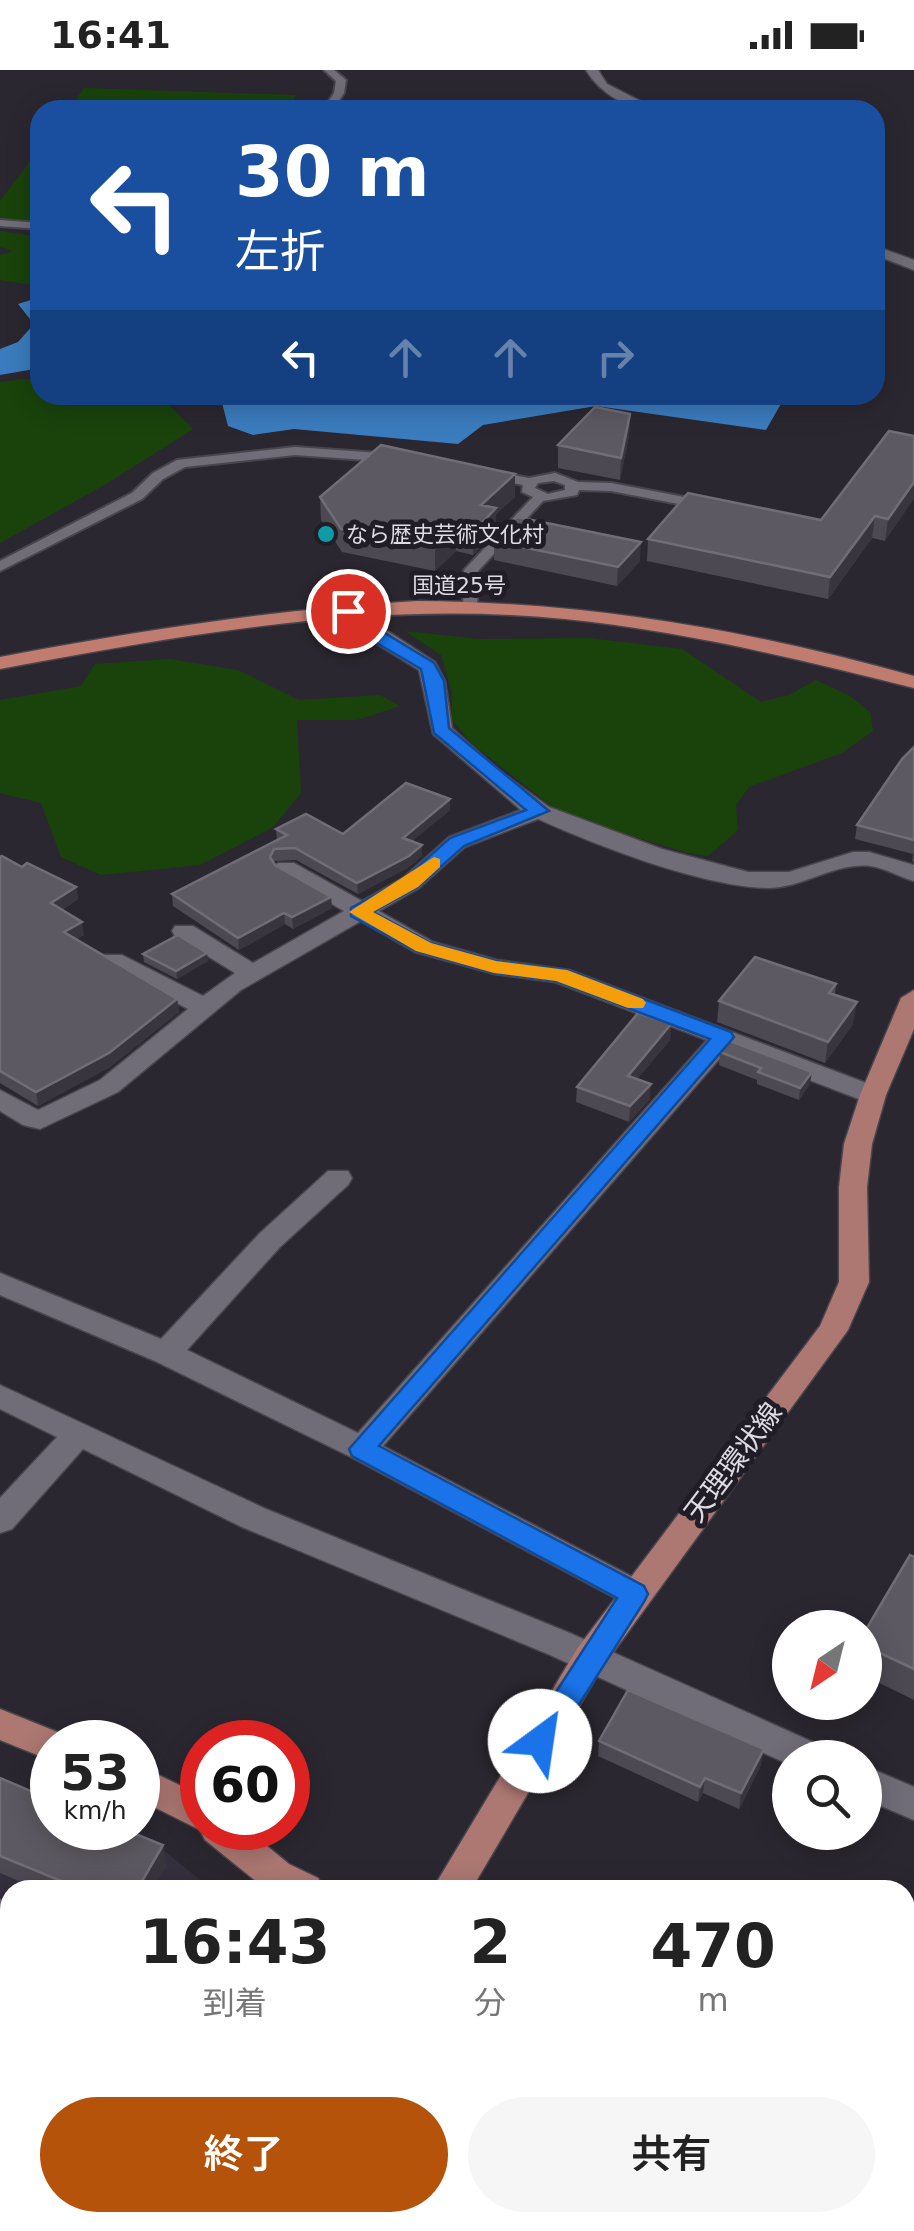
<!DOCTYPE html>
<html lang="ja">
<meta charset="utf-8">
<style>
body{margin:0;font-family:"DejaVu Sans","Noto Sans JP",sans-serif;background:#f6f6f6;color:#222;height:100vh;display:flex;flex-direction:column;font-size:38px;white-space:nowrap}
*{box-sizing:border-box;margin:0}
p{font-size:32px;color:#767676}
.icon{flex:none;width:55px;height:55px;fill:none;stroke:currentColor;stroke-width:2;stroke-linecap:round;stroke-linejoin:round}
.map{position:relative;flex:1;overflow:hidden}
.details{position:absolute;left:0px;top:1810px;width:915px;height:352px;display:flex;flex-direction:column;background:#fff;border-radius:30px 30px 0 0;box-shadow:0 5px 25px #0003}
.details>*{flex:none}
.top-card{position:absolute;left:30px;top:30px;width:855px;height:305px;border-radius:30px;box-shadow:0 5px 25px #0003;background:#1a4fa0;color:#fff;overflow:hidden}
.needle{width:65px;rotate:215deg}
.controls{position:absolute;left:772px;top:1540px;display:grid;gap:20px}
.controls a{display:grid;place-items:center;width:110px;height:110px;border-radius:50%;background:#fff;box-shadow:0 5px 25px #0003;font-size:50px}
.speed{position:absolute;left:30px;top:1650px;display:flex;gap:20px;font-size:50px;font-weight:700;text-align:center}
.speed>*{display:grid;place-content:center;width:130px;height:130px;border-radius:50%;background:#fff;box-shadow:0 5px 25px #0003;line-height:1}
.speed small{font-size:25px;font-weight:400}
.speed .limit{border:15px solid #d22;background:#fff;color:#111}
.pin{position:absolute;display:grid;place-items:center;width:85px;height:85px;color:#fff;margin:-42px;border:5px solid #fff;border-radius:50%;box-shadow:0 2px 10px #0007}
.me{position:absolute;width:110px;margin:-55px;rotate:31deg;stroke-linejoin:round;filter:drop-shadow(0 0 8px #0008)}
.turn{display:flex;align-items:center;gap:35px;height:210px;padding:0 40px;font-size:45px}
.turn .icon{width:130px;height:130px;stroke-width:2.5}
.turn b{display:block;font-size:70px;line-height:85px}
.lanes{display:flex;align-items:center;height:95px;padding:0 40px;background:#0003;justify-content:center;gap:50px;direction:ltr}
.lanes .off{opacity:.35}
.eta{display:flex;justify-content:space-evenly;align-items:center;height:170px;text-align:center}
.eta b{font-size:60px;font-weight:600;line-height:70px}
.cta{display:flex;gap:20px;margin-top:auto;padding:20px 40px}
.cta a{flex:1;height:115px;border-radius:60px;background:#b45309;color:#fff;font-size:40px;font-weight:600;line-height:115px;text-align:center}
.cta a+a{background:#f6f6f6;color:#222}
.status{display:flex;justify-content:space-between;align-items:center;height:70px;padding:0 50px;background:#fff;direction:ltr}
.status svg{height:28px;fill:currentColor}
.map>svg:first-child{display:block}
</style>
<div class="status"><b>16:41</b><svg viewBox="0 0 49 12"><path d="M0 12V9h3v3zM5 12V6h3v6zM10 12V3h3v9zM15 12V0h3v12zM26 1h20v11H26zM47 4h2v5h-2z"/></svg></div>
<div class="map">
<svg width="914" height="2161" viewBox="0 0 914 2161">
<rect width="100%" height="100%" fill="#2b2730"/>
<path fill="#352f3e" d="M 0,1707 L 52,1730 L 52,1758 L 157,1775 L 213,1820 L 10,1820 L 10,2152 L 275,2153 L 273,2161 L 0,2161 Z"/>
<path fill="#19430b" d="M 84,18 L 296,25 L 288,40 L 68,40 Z
M 40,78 L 40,155 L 0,153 L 0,131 Z
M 0,161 L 40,167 L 40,216 L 0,210 L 0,185 L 14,181 L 0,177 Z
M 22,309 L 40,310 L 40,325 L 159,325 L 193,359 L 108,413 L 0,473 L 0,312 Z
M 405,561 L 479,569 L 589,568 L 682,579 L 761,632 L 789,625 L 816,610 L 850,626 L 870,642 L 873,661 L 842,683 L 749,717 L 736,735 L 738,760 L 708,786 L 688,783 L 563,745 L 473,675 L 452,650 L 452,623 L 441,585 Z
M 170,589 L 238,600 L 299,630 L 380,625 L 400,636 L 357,650 L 297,650 L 301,723 L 272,758 L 200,795 L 101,805 L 61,787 L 41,733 L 0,723 L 0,630 L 81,616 L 95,594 Z"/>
<path fill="#3b7cbe" d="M 40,227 L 40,298 L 0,305 L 0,279 L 18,272 L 34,254 L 18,234 Z
M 220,325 L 786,325 L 766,360 L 596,336 L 483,355 L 458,374 L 294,359 L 253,365 L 228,356 Z"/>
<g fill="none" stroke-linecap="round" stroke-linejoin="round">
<g stroke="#49454d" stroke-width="4">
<path id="service" d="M 324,0 L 334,0 L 346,10 L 344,23 L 333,40 L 323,40 L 334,23 L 336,11 Z
M 0,150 L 40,153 L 40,159 L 0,156 Z
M 295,377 L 394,384 L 400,388 L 394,392 L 295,385 L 185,397 L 163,409 L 142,429 L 0,501 L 0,491 L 132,423 L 153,403 L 177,390 Z
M 492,401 L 529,408 L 555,403 L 578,412 L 611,413 L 705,431 L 712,435 L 705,439 L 611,421 L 579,420 L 577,425 L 543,431 L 478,501 L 477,538 L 470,542 L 463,538 L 464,500 L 533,427 L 522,422 L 523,415 L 487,408 L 485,405 ZM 554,411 L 565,415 L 565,420 L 548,424 L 535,418 L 538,413 Z"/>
</g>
<g stroke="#49454d" stroke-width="3">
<path id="minor" d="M 348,535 L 435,592 L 445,611 L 452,658 L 497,699 L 549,737 L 662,779 L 748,802 L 789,802 L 853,782 L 869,782 L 914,795 L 914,811 C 899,807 886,798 870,796 C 835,792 802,819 766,818 C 701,816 598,776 538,749 L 465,777 L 419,818 L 379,841 L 433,872 L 497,890 L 569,900 L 882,1019 L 886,1025 L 873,1034 L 864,1031 L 728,979 L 383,1376 L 646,1514 L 651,1524 L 646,1534 L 634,1538 L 351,1387 L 155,1291 L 0,1225 L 0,1203 L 161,1269 L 260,1163 L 328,1101 L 348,1101 L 352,1108 L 348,1115 L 280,1177 L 187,1280 L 358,1363 L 707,970 L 555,912 L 495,904 L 415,882 L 361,851 L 241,920 L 118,1022 L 40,1059 L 23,1055 L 0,1041 L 0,1020 L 38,1040 L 100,1010 L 188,939 L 104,895 L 101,890 L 104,885 L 122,885 L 203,926 L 235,903 L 175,866 L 172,861 L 175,856 L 193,856 L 253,893 L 344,841 L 278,803 L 274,798 L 278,793 L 294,793 L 362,831 L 403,808 L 449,767 L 521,740 L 433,664 L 419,600 L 362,565 L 338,541 Z
M 0,1315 L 266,1439 L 572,1564 L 824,1677 L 829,1688 L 790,1688 L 790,1695 L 548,1584 L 242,1457 L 83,1379 L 12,1459 L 0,1463 L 0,1428 L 57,1367 L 0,1339 Z
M 865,1696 L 914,1717 L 914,1750 L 865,1729 Z
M 0,2011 L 10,2015 L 10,2057 L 0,2053 Z
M 186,2152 L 239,2152 L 242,2161 L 189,2161 Z"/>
</g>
<g stroke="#49454d" stroke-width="3">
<path id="tertiary" d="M 586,0 L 598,0 L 607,14 L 658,40 C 629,40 601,25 586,0 Z
M 875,176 L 914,190 L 914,200 L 875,185 Z
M 322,2152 L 364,2152 L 362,2161 L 320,2161 Z"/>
</g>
<g stroke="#49454d" stroke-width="3">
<path id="primary" d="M 914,920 L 914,959 L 886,1025 L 872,1074 L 867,1117 L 869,1212 L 848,1260 L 601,1599 L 471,1820 L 432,1820 L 577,1579 L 820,1256 L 839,1212 L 839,1117 L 844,1074 L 860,1025 L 901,928 Z
M 0,1639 L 65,1665 L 68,1672 L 52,1672 L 52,1691 L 0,1670 Z
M 138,1695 L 202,1726 L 202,1758 L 245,1758 L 289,1794 L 318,1808 L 324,1820 L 267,1820 L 205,1770 L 200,1760 L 138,1729 Z"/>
</g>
<g stroke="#49454d" stroke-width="3">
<path id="trunk" d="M 417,531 C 588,532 750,560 914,606 L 914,618 C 798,589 684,561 565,549 C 375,530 186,564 0,599 L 0,587 C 138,561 276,539 417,531 Z"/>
</g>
<use href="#service" fill="#716d78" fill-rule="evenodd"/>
<use href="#minor" fill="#716d78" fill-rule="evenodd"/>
<use href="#tertiary" fill="#716d78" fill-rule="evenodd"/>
<use href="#primary" fill="#ad7872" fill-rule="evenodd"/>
<use href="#trunk" fill="#c17c70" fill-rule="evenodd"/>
</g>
<path fill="#4d4953" d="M 630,344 L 629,366 L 620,410 L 558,398 L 558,375 Z
M 914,366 L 885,471 L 872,468 L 828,529 L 647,491 L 648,469 L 821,450 Z
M 515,404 L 515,427 L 496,444 L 496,461 L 473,485 L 456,481 L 435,501 L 342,482 L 321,450 L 320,427 Z
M 494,471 L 640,491 L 617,516 L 494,490 Z
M 914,677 L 914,793 L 912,791 L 913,784 L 855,769 L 857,755 Z
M 450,729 L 450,740 L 412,771 L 422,786 L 409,797 L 358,824 L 296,790 L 275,791 L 274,793 L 275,795 L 331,827 L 332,838 L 293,859 L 285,854 L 239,880 L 173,836 L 172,824 L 277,770 L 276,759 L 343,764 Z
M 0,787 L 76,817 L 78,829 L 62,840 L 84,865 L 76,869 L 177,929 L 179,942 L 110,997 L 38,1036 L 0,1013 Z
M 143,884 L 208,891 L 177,909 L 144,892 Z
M 836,914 L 835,925 L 853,954 L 825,993 L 717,952 L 719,931 Z
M 671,954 L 670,970 L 637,1009 L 650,1029 L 629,1052 L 576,1032 L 577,1017 Z
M 720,982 L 810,1014 L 799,1030 L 757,1014 L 757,1010 L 719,995 Z
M 914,1487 L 914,1630 L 865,1606 L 865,1561 Z
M 599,1671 L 761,1695 L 739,1739 L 703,1723 L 698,1732 L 598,1686 Z
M 0,1708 L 166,1795 L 152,1820 L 40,1820 L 0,1803 Z
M 605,2152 L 905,2152 L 914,2161 L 623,2161 Z"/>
<path fill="#39353e" d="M 630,344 L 629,366 L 620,410 L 621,388 Z
M 515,404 L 515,427 L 496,444 L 496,461 L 473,485 L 473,462 L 481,435 Z
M 914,412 L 914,429 L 885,471 L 888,449 Z
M 875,446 L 872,468 L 828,529 L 830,507 Z
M 456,458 L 456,481 L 435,501 L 435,478 Z
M 641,472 L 640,491 L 617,516 L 618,497 Z
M 450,729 L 450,740 L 403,779 L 403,768 Z
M 422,775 L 422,786 L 409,797 L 358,824 L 357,813 Z
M 76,817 L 78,829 L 52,846 L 51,833 Z
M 331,827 L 332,838 L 293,859 L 292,847 Z
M 284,843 L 285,854 L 239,880 L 238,868 Z
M 82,852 L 84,865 L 66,875 L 64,862 Z
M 207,883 L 208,891 L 177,909 L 176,901 Z
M 177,929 L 179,942 L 110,997 L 38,1036 L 36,1022 Z
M 857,932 L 853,954 L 825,993 L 828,972 Z
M 671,954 L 670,970 L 627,1021 L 628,1006 Z
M 812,1002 L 810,1014 L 799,1030 L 800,1018 Z
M 651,1014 L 650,1029 L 629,1052 L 630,1036 Z
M 764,1679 L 761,1695 L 739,1739 L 741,1723 Z
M 705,1708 L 703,1723 L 698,1732 L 700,1717 Z
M 163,1775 L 166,1795 L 152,1820 L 137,1820 Z
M 10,1874 L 10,1900 L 0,1913 L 0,1888 Z
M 578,2152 L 586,2152 L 582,2161 L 574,2161 Z"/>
<path fill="#5d5962" stroke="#716d76" stroke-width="2.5" d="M 595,337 L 630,344 L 621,388 L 558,375 Z
M 889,361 L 914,366 L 914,412 L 888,449 L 875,446 L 830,507 L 648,469 L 688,423 L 821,450 Z
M 381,375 L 515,404 L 481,435 L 496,438 L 473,462 L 456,458 L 435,478 L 341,459 L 320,427 Z
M 517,447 L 641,472 L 618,497 L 494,471 Z
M 914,677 L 914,770 L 857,755 L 902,689 Z
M 406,713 L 450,729 L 403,768 L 422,775 L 409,786 L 357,813 L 295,778 L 274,779 L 270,787 L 275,795 L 331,827 L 292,847 L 284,843 L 238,868 L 172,824 L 287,765 L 276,759 L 306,744 L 343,764 Z
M 2,786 L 22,797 L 27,793 L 76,817 L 51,833 L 82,852 L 64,862 L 177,929 L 109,983 L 36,1022 L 0,1001 L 0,787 Z
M 178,865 L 207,883 L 176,901 L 143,884 Z
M 755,887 L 836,914 L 829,923 L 857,932 L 828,972 L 719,931 Z
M 638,943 L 671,954 L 628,1006 L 651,1014 L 630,1036 L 577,1017 Z
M 730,971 L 812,1002 L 800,1018 L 758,1002 L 761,998 L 720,982 Z
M 910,1485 L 914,1487 L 914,1599 L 865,1576 L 865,1561 Z
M 628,1620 L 764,1679 L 741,1723 L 705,1708 L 700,1717 L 599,1671 Z
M 0,1708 L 52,1730 L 52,1758 L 121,1758 L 163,1775 L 137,1820 L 83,1820 L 0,1786 Z
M 0,1830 L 10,1836 L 10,1874 L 0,1888 Z
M 905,2125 L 914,2129 L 914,2161 L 681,2161 L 662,2152 L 905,2152 Z
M 518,2152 L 578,2152 L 574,2161 L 514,2161 Z"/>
<path fill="#1a73e8" stroke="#114b97" stroke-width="2.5" d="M 342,538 L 354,538 L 375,557 L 434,593 L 444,611 L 449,658 L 549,741 L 464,776 L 418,817 L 373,842 L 431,873 L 496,891 L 567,900 L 731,962 L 734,967 L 379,1376 L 644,1516 L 648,1524 L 644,1532 L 550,1680 L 540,1684 L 530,1680 L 525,1671 L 530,1662 L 617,1528 L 352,1386 L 349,1379 L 710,969 L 556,911 L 494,903 L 416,881 L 351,846 L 351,838 L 404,809 L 450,768 L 526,740 L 434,663 L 421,599 L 363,565 L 342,544 Z"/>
<path fill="#f59e0b" d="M 434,787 L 440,789 L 440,797 L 418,817 L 373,842 L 431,873 L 496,891 L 567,900 L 643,929 L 646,933 L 643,938 L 628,938 L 556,911 L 494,903 L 416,881 L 349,842 Z"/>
<circle fill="#0f9aa8" stroke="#211d27" stroke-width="4" cx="326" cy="464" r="10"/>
<g text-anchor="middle" stroke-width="10" stroke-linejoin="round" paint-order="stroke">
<g font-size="22" fill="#dedbe2" stroke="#211d27" text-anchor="start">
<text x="346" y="472">なら歴史芸術文化村</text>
</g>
<g font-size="22" fill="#dedbe2" stroke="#211d27">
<text x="459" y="523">国道25号</text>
</g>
<g font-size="28" fill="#dedbe2" stroke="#211d27">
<text transform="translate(733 1392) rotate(-53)" y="10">天理環状線</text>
</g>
</g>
</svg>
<div class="controls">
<a><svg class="needle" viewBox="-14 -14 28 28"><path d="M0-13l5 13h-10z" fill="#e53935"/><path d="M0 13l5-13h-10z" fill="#767676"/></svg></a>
<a><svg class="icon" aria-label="search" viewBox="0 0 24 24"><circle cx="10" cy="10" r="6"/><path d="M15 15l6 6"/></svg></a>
</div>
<div class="speed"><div>53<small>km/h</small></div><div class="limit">60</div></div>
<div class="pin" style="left:348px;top:541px;background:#d93025"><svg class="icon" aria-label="arrive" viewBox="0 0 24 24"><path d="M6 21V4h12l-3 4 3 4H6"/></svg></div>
<svg class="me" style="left:540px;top:1671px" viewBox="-20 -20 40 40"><circle r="19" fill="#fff"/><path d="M0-13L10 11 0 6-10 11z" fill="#1a73e8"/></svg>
<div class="top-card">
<div class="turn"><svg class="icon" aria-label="left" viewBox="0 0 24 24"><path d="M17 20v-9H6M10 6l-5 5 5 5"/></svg><div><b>30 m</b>左折</div></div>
<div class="lanes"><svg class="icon" aria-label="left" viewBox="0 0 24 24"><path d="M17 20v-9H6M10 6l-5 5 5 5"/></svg><svg class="icon off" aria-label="ahead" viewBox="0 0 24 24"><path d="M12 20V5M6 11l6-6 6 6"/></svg><svg class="icon off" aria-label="ahead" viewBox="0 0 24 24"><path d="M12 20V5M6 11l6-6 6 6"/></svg><svg class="icon off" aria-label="right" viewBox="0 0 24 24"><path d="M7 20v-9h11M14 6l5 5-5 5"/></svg></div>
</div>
<section class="details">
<div class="eta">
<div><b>16:43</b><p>到着</p></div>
<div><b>2</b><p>分</p></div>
<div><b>470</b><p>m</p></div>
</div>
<div class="cta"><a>終了</a><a>共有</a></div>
</section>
</div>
